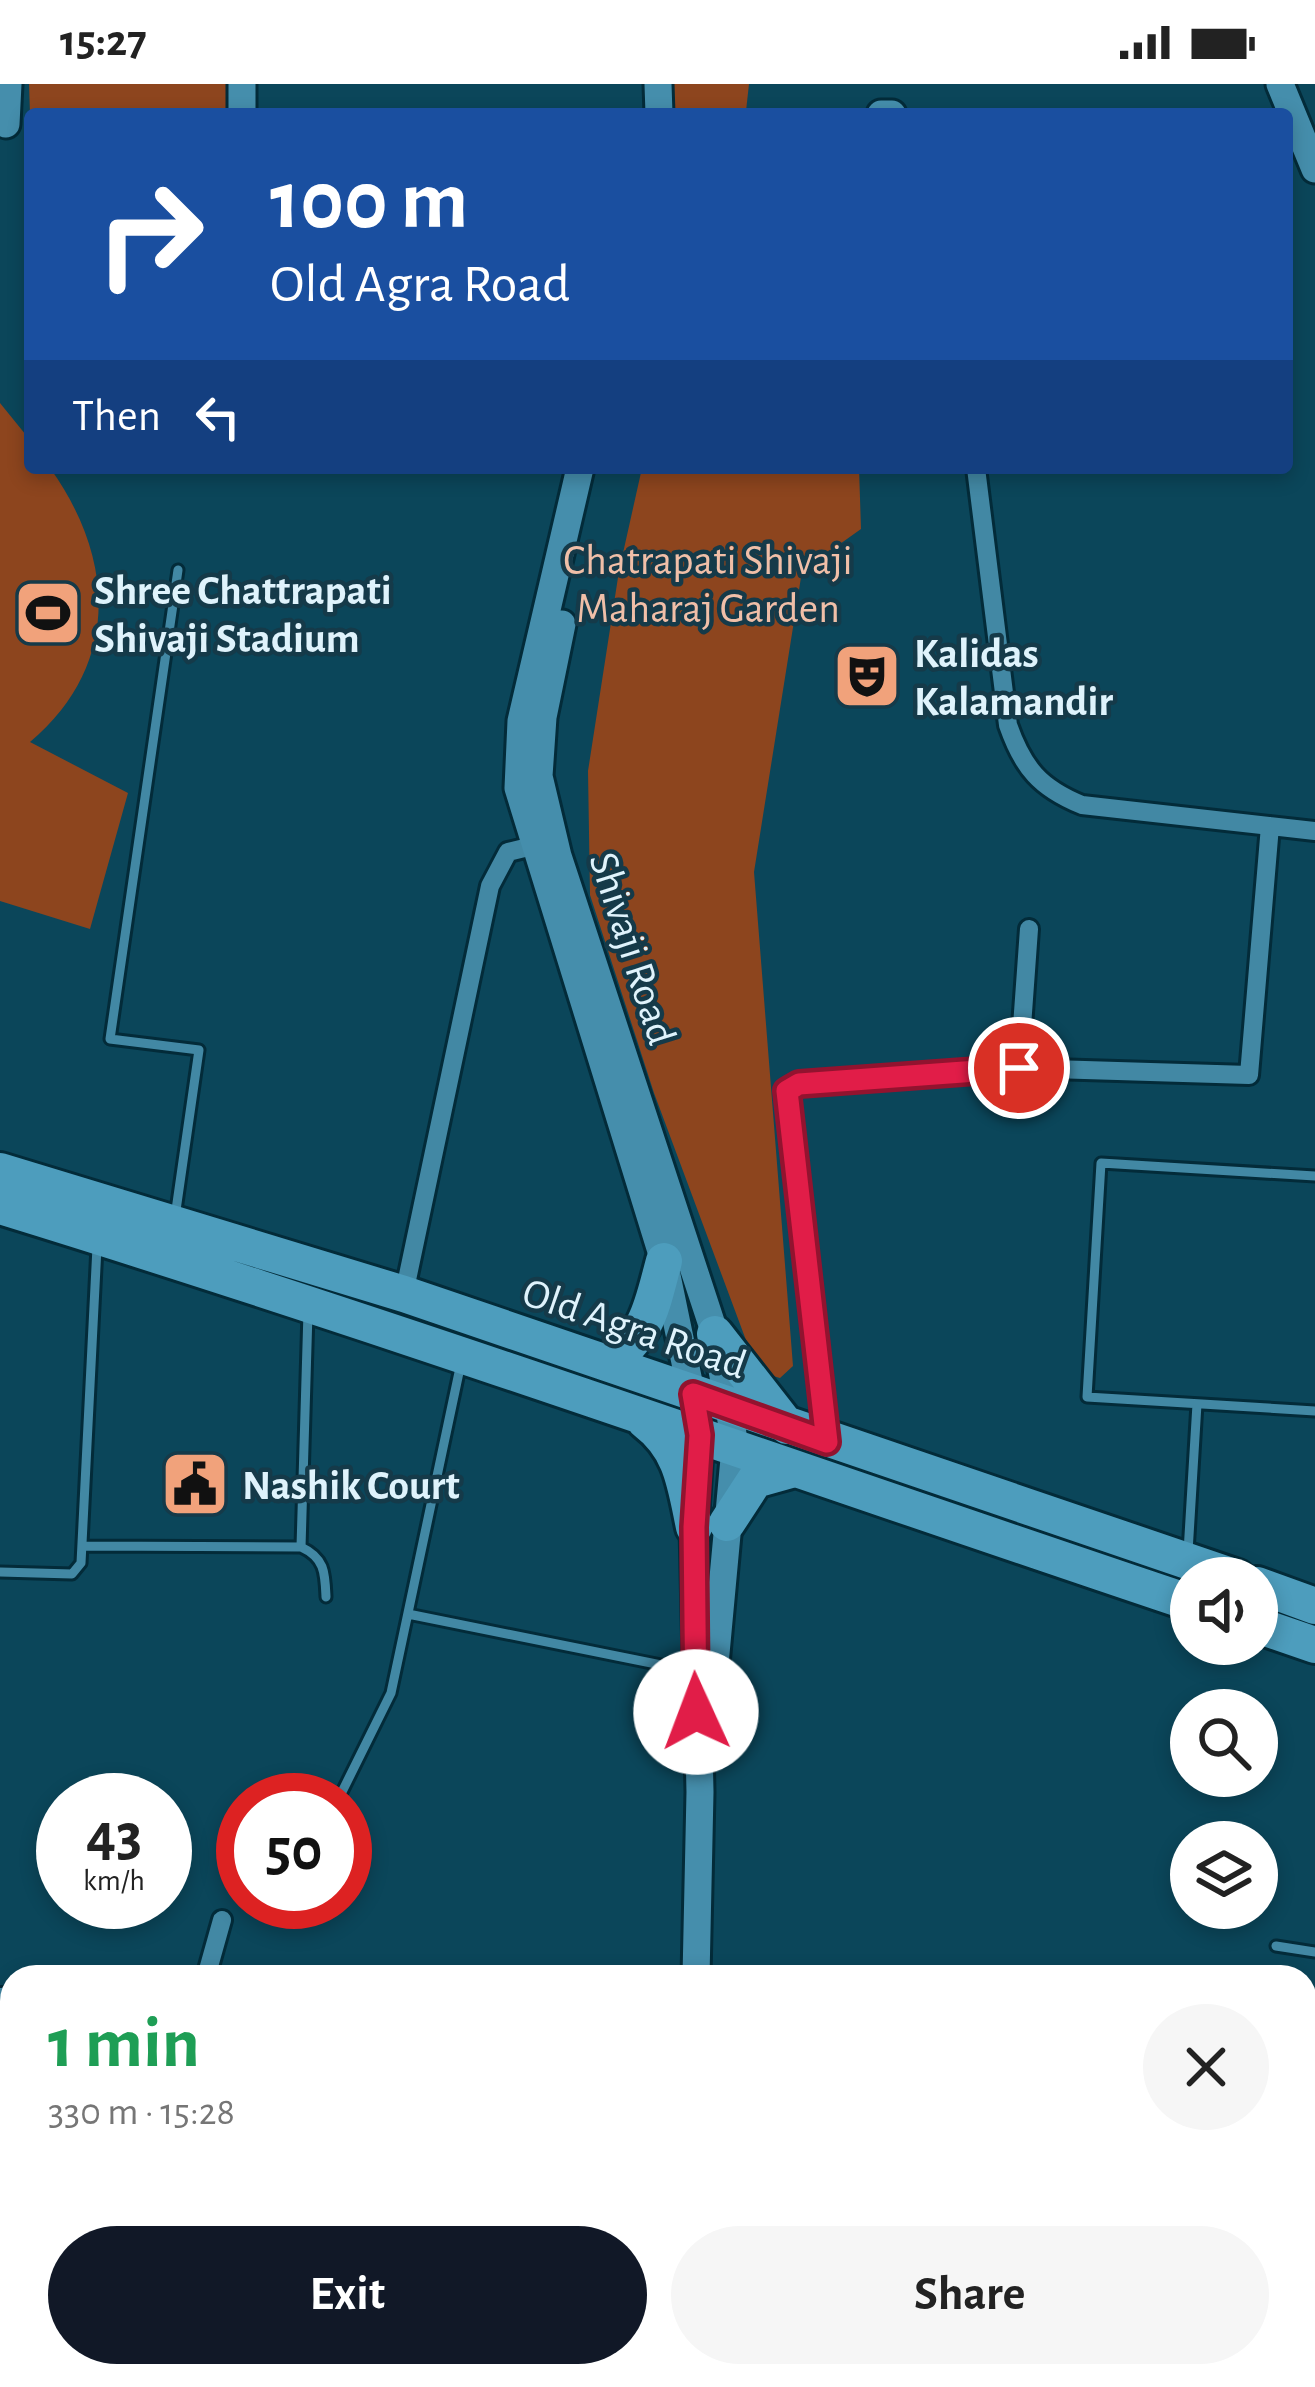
<!DOCTYPE html>
<meta charset="utf-8">
<style>
body{margin:0;font-family:"Alegreya Sans",sans-serif;background:#f6f6f6;color:#222;height:100vh;display:flex;flex-direction:column;font-size:45px;white-space:nowrap}
*{box-sizing:border-box;margin:0}
p{font-size:39px;color:#767676}
.icon{flex:none;width:66px;height:66px;fill:none;stroke:currentColor;stroke-width:2;stroke-linecap:round;stroke-linejoin:round}
.map{position:relative;flex:1;overflow:hidden}
.details{position:absolute;left:0px;top:1881px;width:1317px;height:423px;display:flex;flex-direction:column;background:#fff;border-radius:36px 36px 0 0;box-shadow:0 6px 18px #0003}
.details>*{flex:none}
.guide{position:absolute;left:24px;top:24px;width:1269px;height:366px;border-radius:12px;box-shadow:0 6px 18px #0003;background:#1a4fa0;color:#fff;overflow:hidden}
.fabs{position:absolute;left:1170px;top:1473px;display:grid;gap:24px}
.fabs a{display:grid;place-items:center;width:108px;height:108px;border-radius:50%;background:#fff;box-shadow:0 6px 18px #0003;font-size:60px}
.speed{position:absolute;left:36px;top:1689px;display:flex;gap:24px;font-size:60px;font-weight:700;text-align:center}
.speed>*{display:grid;place-content:center;width:156px;height:156px;border-radius:50%;background:#fff;box-shadow:0 6px 18px #0003;line-height:1}
.speed small{font-size:30px;font-weight:400}
.speed .limit{border:18px solid #d22;background:#fff;color:#111}
.pin{position:absolute;display:grid;place-items:center;width:102px;height:102px;color:#fff;margin:-51px;border:6px solid #fff;border-radius:50%;box-shadow:0 3px 12px #0007}
.me{position:absolute;width:132px;margin:-66px;rotate:358deg;stroke-linejoin:round;filter:drop-shadow(0 0 9px #0008)}
.turn{display:flex;align-items:center;gap:42px;height:252px;padding:0 48px;font-size:54px}
.turn .icon{width:156px;height:156px;stroke-width:2.5}
.turn b{display:block;font-size:84px;line-height:102px}
.then{display:flex;align-items:center;height:114px;padding:0 48px;background:#0003;gap:24px;font-size:45px}
.round{display:grid;place-items:center;flex:none;width:126px;height:126px;border-radius:63px;background:#f6f6f6}
.headline{display:flex;align-items:center;justify-content:space-between;height:204px;padding:0 48px}
h1{font-size:72px;font-weight:700;line-height:90px;color:#1e9e55}
.primary-button{display:flex;gap:24px;margin-top:auto;padding:24px 48px}
.primary-button a{flex:1;height:138px;border-radius:72px;background:#111827;color:#fff;font-size:48px;font-weight:700;line-height:138px;text-align:center}
.primary-button a+a{background:#f6f6f6;color:#222}
.status{display:flex;justify-content:space-between;align-items:center;height:84px;padding:0 60px;background:#fff;direction:ltr}
.status svg{height:33px;fill:currentColor}
.map>svg:first-child{display:block}
</style>
<div class="status"><b>15:27</b><svg viewBox="0 0 49 12"><path d="M0 12V9h3v3zM5 12V6h3v6zM10 12V3h3v9zM15 12V0h3v12zM26 1h20v11H26zM47 4h2v5h-2z"/></svg></div>
<div class="map">
<svg width="1315" height="2303" viewBox="0 0 1315 2303">
<rect width="100%" height="100%" fill="#0b465a"/>
<path fill="#8d451e" d="M 29,0 L 231,0 L 231,30 L 30,30 Z
M 670,0 L 749,0 L 746,27 L 669,30 Z
M 0,319 L 30,356 L 30,384 L 50,384 C 116,476 120,582 30,658 L 128,709 L 90,845 L 0,817 Z
M 642,384 L 859,384 L 861,445 L 802,487 L 754,788 L 793,1282 L 780,1294 L 766,1290 L 753,1275 L 654,1009 L 590,811 L 588,687 L 619,487 Z
M 60,2292 L 560,2292 L 564,2303 L 60,2303 Z"/>
<g fill="none" stroke-linecap="round" stroke-linejoin="round">
<g stroke="#032b39" stroke-width="15">
<path id="lane" d="M 1315,1092 L 1101,1079 L 1087,1313 L 1315,1327
M 175,1133 L 199,966 L 110,955 L 178,486
M 82,1462 L 301,1463 C 325,1474 325,1489 326,1513
M 301,1463 L 308,1228
M 1188,1468 L 1197,1320
M 0,1488 L 72,1490 L 81,1479 L 97,1163
M 408,1530 L 691,1587
M 338,1716 L 391,1609 L 461,1279
M 1276,1862 L 1315,1868"/>
</g>
<g stroke="#032b39" stroke-width="24">
<path id="street" d="M 976,384 L 1008,641 C 1023,684 1040,704 1082,721 L 1315,747
M 1019,984 L 1249,991 L 1270,742
M 404,1210 L 490,802 L 508,768 L 545,759
M 826,1354 L 787,1007 L 799,1000 L 1019,984 L 1029,845
M 206,1893 L 222,1836
M 0,1913 L 12,1913
M 0,2236 L 12,2236
M 1013,2292 L 1105,2303
M 33,2303 L 33,2292"/>
</g>
<g stroke="#032b39" stroke-width="33">
<path id="secondary" d="M 242,0 L 242,30
M 658,0 L 659,30
M 1280,0 L 1315,85
M 881,30 L 892,30
M 6,40 L 8,0
M 580,384 L 521,637 L 518,704 L 664,1177 L 700,1351 L 694,1443 L 700,1708 L 696,1893
M 562,540 L 543,633 L 539,692 L 558,772 L 715,1250 L 729,1323 L 735,1364 L 709,1645
M 1305,2092 L 1315,2094
M 684,2303 L 684,2292"/>
</g>
<g stroke="#032b39" stroke-width="42">
<path id="highway" d="M 0,1087 L 404,1210 L 1237,1494
M 0,1122 C 400,1245 794,1386 1191,1519
M 715,1250 L 787,1342
M 608,1279 C 649,1249 651,1225 664,1177
M 645,1337 C 682,1365 685,1400 694,1443
M 727,1439 L 755,1396 L 791,1386
M 1257,1501 L 1315,1522
M 1257,1541 L 1315,1561"/>
</g>
<use href="#lane" stroke="#4288a4" stroke-width="9"/>
<use href="#street" stroke="#4288a4" stroke-width="18"/>
<use href="#secondary" stroke="#458eac" stroke-width="27"/>
<use href="#highway" stroke="#4d9dbd" stroke-width="36"/>
</g>
<g fill="none" stroke-linecap="round" stroke-linejoin="round">
<g stroke="#92132f" stroke-width="30">
<path id="route" d="M 696,1628 L 694,1443 L 700,1351 L 693,1310 L 827,1358 L 787,1007 L 799,1000 L 1019,984"/>
</g>
<use href="#route" stroke="#e11d48" stroke-width="21"/>
</g>
<defs>
<g id="stadium-square" transform="scale(3.45)"><rect x="-9" y="-9" width="18" height="18" rx="4" fill="#f1a27b" stroke="#153a49"/><path d="M0-5a6.5 5 0 1 0 0 10a6.5 5 0 1 0 0-10ZM-3.5-1.8h7v3.6h-7Z" fill="#111"/></g>
<g id="theatre-square" transform="scale(3.45)"><rect x="-9" y="-9" width="18" height="18" rx="4" fill="#f1a27b" stroke="#153a49"/><path d="M-5-5.5Q0-4 5-5.5V0Q5 5 0 6Q-5 5-5 0ZM-3.3-2.5H-1v1.5H-3.3ZM1-2.5H3.3v1.5H1ZM-2.8 1Q0 5.5 2.8 1Z" fill="#111"/></g>
<g id="civic-square" transform="scale(3.45)"><rect x="-9" y="-9" width="18" height="18" rx="4" fill="#f1a27b" stroke="#153a49"/><path d="M-.6-6.5H3V-4.5H.6V-3L4-1V1h2V6H-6V1h2V-1L-.6-3ZM-1.2 2.5V6h2.4V2.5Z" fill="#111"/></g>
</defs>
<g fill-rule="evenodd">
<use href="#stadium-square" x="48" y="529"/>
<use href="#theatre-square" x="867" y="592"/>
<use href="#civic-square" x="195" y="1400"/>
</g>
<g text-anchor="middle" stroke-width="9" stroke-linejoin="round" paint-order="stroke">
<g font-size="42" fill="#f0bfa8" stroke="#153a49">
<text x="708" y="490">Chatrapati Shivaji<tspan x="708" dy="48">Maharaj Garden</tspan></text>
</g>
<g font-size="42" font-weight="bold" fill="#dff3fc" stroke="#153a49" text-anchor="start">
<text x="94" y="520">Shree Chattrapati<tspan x="94" dy="48">Shivaji Stadium</tspan></text>
<text x="914" y="583">Kalidas<tspan x="914" dy="48">Kalamandir</tspan></text>
<text x="242" y="1415">Nashik Court</text>
</g>
<g font-size="42" fill="#dff3fc" stroke="#153a49">
<text transform="translate(634 864) rotate(72)" y="15">Shivaji Road</text>
<text transform="translate(635 1243) rotate(19)" y="15">Old Agra Road</text>
</g>
</g>
</svg>
<div class="fabs">
<a><svg class="icon" aria-label="sound" viewBox="0 0 24 24"><path d="M4 9h4l5-4v14l-5-4H4zM17 9q2 3 0 6"/></svg></a>
<a><svg class="icon" aria-label="search" viewBox="0 0 24 24"><circle cx="10" cy="10" r="6"/><path d="M15 15l6 6"/></svg></a>
<a><svg class="icon" aria-label="layers" viewBox="0 0 24 24"><path d="M12 4l9 5-9 5-9-5zM3 14l9 5 9-5"/></svg></a>
</div>
<div class="speed"><div>43<small>km/h</small></div><div class="limit">50</div></div>
<div class="pin" style="left:1019px;top:984px;background:#d93025"><svg class="icon" aria-label="arrive" viewBox="0 0 24 24"><path d="M6 21V4h12l-3 4 3 4H6"/></svg></div>
<svg class="me" style="left:696px;top:1628px" viewBox="-20 -20 40 40"><circle r="19" fill="#fff"/><path d="M0-13L10 11 0 6-10 11z" fill="#e11d48"/></svg>
<div class="guide">
<div class="turn"><svg class="icon" aria-label="right" viewBox="0 0 24 24"><path d="M7 20v-9h11M14 6l5 5-5 5"/></svg><div><b>100 m</b>Old Agra Road</div></div>
<div class="then">Then<svg class="icon" aria-label="left" viewBox="0 0 24 24"><path d="M17 20v-9H6M10 6l-5 5 5 5"/></svg></div>
</div>
<section class="details">
<div class="headline"><div><h1>1 min</h1><p>330 m · 15:28</p></div><a class="round"><svg class="icon" aria-label="close" viewBox="0 0 24 24"><path d="M6 6l12 12M18 6L6 18"/></svg></a></div>
<div class="primary-button"><a>Exit</a><a>Share</a></div>
</section>
</div>
